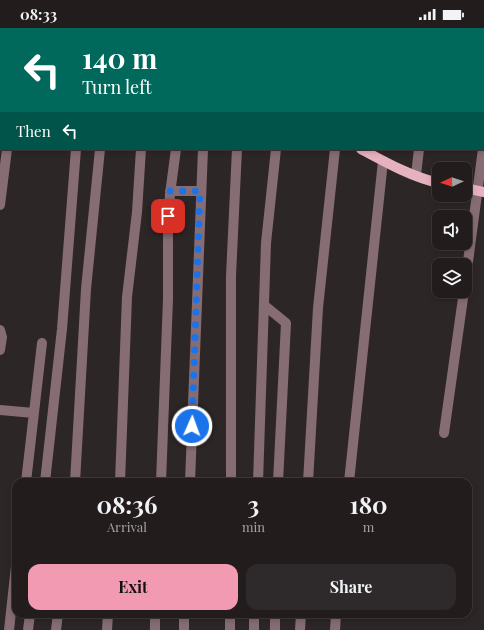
<!DOCTYPE html>
<style>
body{margin:0;font-family:"Playfair Display",serif;background:#2e292a;color:#f1f3f6;height:100vh;display:flex;flex-direction:column;font-size:15px;white-space:nowrap}
*{box-sizing:border-box;margin:0}
p{font-size:13px;color:#a2a1a4}
.icon{flex:none;width:22px;height:22px;fill:none;stroke:currentColor;stroke-width:2;stroke-linecap:round;stroke-linejoin:round}
.map{position:relative;flex:1;overflow:hidden}
.sheet{position:absolute;left:12px;top:450px;width:460px;height:140px;display:flex;flex-direction:column;background:#221c1d;border-radius:12px;box-shadow:0 2px 6px #0003,0 0 0 1px #3f3a3b}
.sheet>*{flex:none}
.hud{position:absolute;left:0px;top:0px;width:484px;height:122px;box-shadow:0 2px 6px #0003,0 0 0 1px #3f3a3b;background:#00695c;color:#fff;overflow:hidden}
.needle{width:26px;rotate:267deg}
.controls{position:absolute;left:432px;top:134px;display:grid;gap:8px}
.controls a{display:grid;place-items:center;width:40px;height:40px;border-radius:8px;background:#221c1d;box-shadow:0 2px 6px #0003,0 0 0 1px #3f3a3b;font-size:20px}
.pin{position:absolute;display:grid;place-items:center;width:34px;height:34px;color:#fff;margin:-17px;border-radius:8px;box-shadow:0 2px 6px #0006}
.me{position:absolute;width:44px;margin:-22px;rotate:2deg;stroke-linejoin:round;filter:drop-shadow(0 0 3px #0008)}
.turn{display:flex;align-items:center;gap:14px;height:84px;padding:0 16px;font-size:18px}
.turn .icon{width:52px;height:52px;stroke-width:2.5}
.turn b{display:block;font-size:28px;line-height:34px}
.then{display:flex;align-items:center;height:38px;padding:0 16px;background:#0003;gap:8px;font-size:15px}
.eta{display:flex;justify-content:space-evenly;align-items:center;height:68px;text-align:center}
.eta b{font-size:24px;font-weight:700;line-height:28px}
.cta{display:flex;gap:8px;margin-top:auto;padding:8px 16px}
.cta a{flex:1;height:46px;border-radius:12px;background:#f19ab2;color:#111;font-size:16px;font-weight:700;line-height:46px;text-align:center}
.cta a+a{background:#2e292a;color:#f1f3f6}
.status{display:flex;justify-content:space-between;align-items:center;height:28px;padding:0 20px;background:#221c1d;direction:ltr}
.status svg{height:11px;fill:currentColor}
.map>svg:first-child{display:block}
</style>
<div class="status"><b>08:33</b><svg viewBox="0 0 49 12"><path d="M0 12V9h3v3zM5 12V6h3v6zM10 12V3h3v9zM15 12V0h3v12zM26 1h20v11H26zM47 4h2v5h-2z"/></svg></div>
<div class="map">
<svg width="484" height="602" viewBox="0 0 484 602">
<rect width="100%" height="100%" fill="#2d2627"/>
<g fill="none" stroke-linecap="round" stroke-linejoin="round">
<path stroke="#866d73" stroke-width="10" d="M 22,1 L 22,0
M 52,1 L 52,0
M 86,1 L 86,0
M 126,1 L 126,0
M 169,1 L 169,0
M 247,1 L 247,0
M 288,1 L 288,0
M 437,1 L 437,0
M 483,118 L 484,109
M 416,147 L 419,121
M 170,163 L 200,163
M 0,177 L 7,121
M 465,256 L 483,121
M 264,277 L 286,295 L 278,454
M 0,302 L 2,309 L 0,322
M 0,382 L 34,385
M 444,405 L 464,263
M 26,454 L 42,315
M 45,454 L 62,301 L 76,121
M 75,454 L 86,261 L 100,121
M 120,454 L 127,269 L 137,184 L 141,121
M 161,454 L 168,271 L 168,198 L 170,166 L 176,121
M 190,454 L 203,121
M 231,454 L 231,248 L 237,121
M 258,454 L 266,215 L 276,121
M 308,454 L 318,280 L 335,121
M 349,454 L 383,133
M 9,602 L 16,538
M 28,602 L 30,586
M 56,602 L 58,586
M 107,602 L 108,586
M 155,602 L 155,586
M 184,602 L 184,586
M 230,602 L 230,586
M 254,602 L 254,586
M 275,602 L 275,586
M 300,602 L 301,586
M 335,602 L 336,586"/>
<path stroke="#e6b2bf" stroke-width="10" d="M 105,0 L 108,1
M 361,121 C 385,134 412,149 439,155
M 465,160 L 484,164"/>
</g>
<g fill="none" stroke-linecap="round" stroke-linejoin="round">
<path stroke="#1a73e8" stroke-width="7" stroke-dasharray="0 12.6" d="M 168,188 L 170,163 L 200,163 L 192,398"/>
</g>
</svg>
<div class="controls">
<a><svg class="needle" viewBox="-14 -14 28 28"><path d="M0-13l5 13h-10z" fill="#e53935"/><path d="M0 13l5-13h-10z" fill="#a2a1a4"/></svg></a>
<a><svg class="icon" aria-label="sound" viewBox="0 0 24 24"><path d="M4 9h4l5-4v14l-5-4H4zM17 9q2 3 0 6"/></svg></a>
<a><svg class="icon" aria-label="layers" viewBox="0 0 24 24"><path d="M12 4l9 5-9 5-9-5zM3 14l9 5 9-5"/></svg></a>
</div>
<div class="pin" style="left:168px;top:188px;background:#d93025"><svg class="icon" aria-label="arrive" viewBox="0 0 24 24"><path d="M6 21V4h12l-3 4 3 4H6"/></svg></div>
<svg class="me" style="left:192px;top:398px" viewBox="-20 -20 40 40"><circle r="17" fill="#1a73e8" stroke="#fff" stroke-width="3"/><path d="M0-11L8 9 0 5-8 9z" fill="#fff"/></svg>
<div class="hud">
<div class="turn"><svg class="icon" aria-label="left" viewBox="0 0 24 24"><path d="M17 20v-9H6M10 6l-5 5 5 5"/></svg><div><b>140 m</b>Turn left</div></div>
<div class="then">Then<svg class="icon" aria-label="left" viewBox="0 0 24 24"><path d="M17 20v-9H6M10 6l-5 5 5 5"/></svg></div>
</div>
<section class="sheet">
<div class="eta">
<div><b>08:36</b><p>Arrival</p></div>
<div><b>3</b><p>min</p></div>
<div><b>180</b><p>m</p></div>
</div>
<div class="cta"><a>Exit</a><a>Share</a></div>
</section>
</div>
